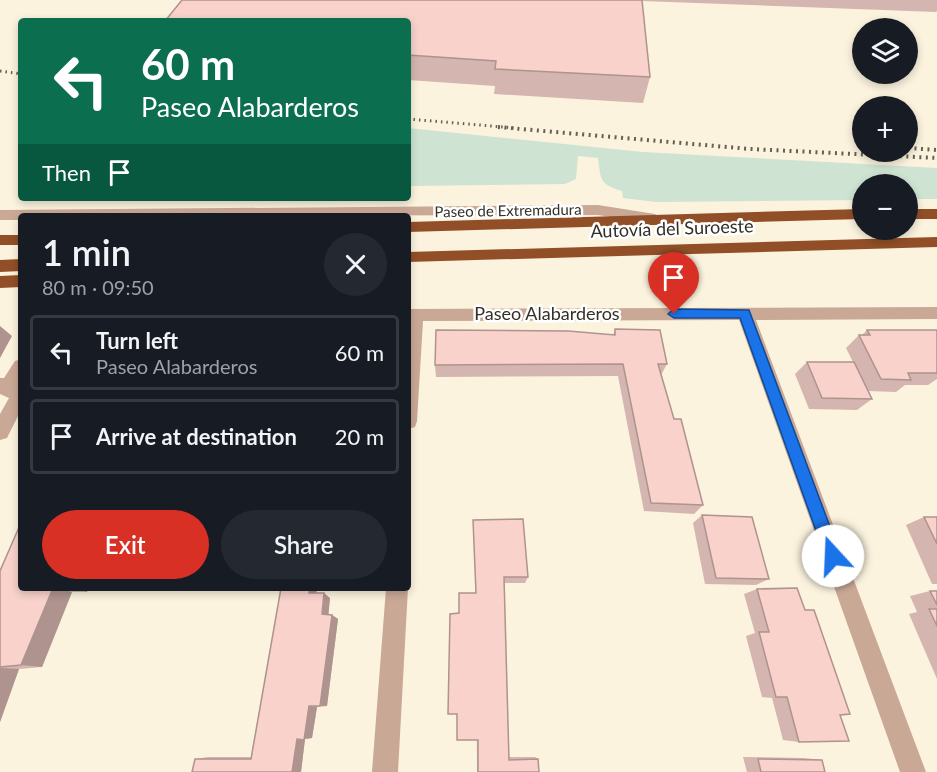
<!DOCTYPE html>
<meta charset="utf-8">
<style>
body{margin:0;font-family:Lato,sans-serif;background:#242831;color:#f1f3f6;height:100vh;display:flex;flex-direction:column;font-size:22px;white-space:nowrap}
*{box-sizing:border-box;margin:0}
p{font-size:20px;color:#9ea1a6}
.icon{flex:none;width:33px;height:33px;fill:none;stroke:currentColor;stroke-width:2;stroke-linecap:round;stroke-linejoin:round}
.map{position:relative;flex:1;overflow:hidden}
.side{position:absolute;left:18px;top:213px;width:393px;height:378px;display:flex;flex-direction:column;background:#171b24;border-radius:6px;box-shadow:0 3px 9px #0003}
.side>*{flex:none}
.hud{position:absolute;left:18px;top:18px;width:393px;height:183px;border-radius:6px;box-shadow:0 3px 9px #0003;background:#0b6e4f;color:#fff;overflow:hidden}
.controls{position:absolute;left:852px;top:18px;display:grid;gap:12px}
.controls a{display:grid;place-items:center;width:66px;height:66px;border-radius:50%;background:#171b24;box-shadow:0 3px 9px #0003;font-size:30px}
.pin{position:absolute;display:grid;place-items:center;width:51px;height:51px;color:#fff;margin:-62px -26px;border-radius:50% 50% 50% 0;rotate:-45deg;box-shadow:0 0 6px #0007}
.pin .icon{rotate:45deg}
.me{position:absolute;width:66px;margin:-33px;rotate:340deg;stroke-linejoin:round;filter:drop-shadow(0 0 4px #0008)}
.turn{display:flex;align-items:center;gap:21px;height:126px;padding:0 24px;font-size:27px}
.turn .icon{width:78px;height:78px;stroke-width:2.5}
.turn b{display:block;font-size:42px;line-height:51px}
.then{display:flex;align-items:center;height:57px;padding:0 24px;background:#0003;gap:12px;font-size:22px}
.round{display:grid;place-items:center;flex:none;width:63px;height:63px;border-radius:32px;background:#242831}
.headline{display:flex;align-items:center;justify-content:space-between;height:102px;padding:0 24px}
h1{font-size:36px;font-weight:600;line-height:45px}
.action{display:flex;gap:12px;margin-top:auto;padding:12px 24px}
.action a{flex:1;height:69px;border-radius:36px;background:#d93025;color:#fff;font-size:24px;font-weight:600;line-height:69px;text-align:center}
.action a+a{background:#242831;color:#f1f3f6}
ul{padding:0;list-style:none}
li{display:flex;align-items:center;gap:18px;height:75px;margin:0 12px 9px;padding:0 12px;border:3px solid #363941;border-radius:6px}
li div{flex:1}
li b{display:block;font-size:22px}
li em{font-style:normal}
.map>svg:first-child{display:block}
</style>
<div class="map">
<svg width="937" height="772" viewBox="0 0 937 772">
<rect width="100%" height="100%" fill="#fbf3de"/>
<path fill="#cee3d2" d="M 408,128 L 643,152 L 937,168 L 937,199 L 908,199 L 908,184 L 862,184 L 862,200 L 656,202 L 623,198 L 622,191 C 599,184 601,180 598,158 L 578,156 L 576,179 L 565,184 L 408,186 Z"/>
<g fill="none" stroke-linecap="round" stroke-linejoin="round">
<path fill="#caa896" fill-rule="evenodd" d="M 598,205 L 655,214 L 662,219 L 655,224 L 598,215 L 21,216 L 21,220 L 0,220 L 0,210 Z
M 937,307 L 937,319 L 756,320 L 926,772 L 900,772 L 739,320 L 423,321 L 417,421 L 415,427 L 408,429 L 408,309 Z
M 21,359 L 21,410 L 7,438 L 0,440 L 0,414 L 9,398 L 0,394 L 0,378 L 4,378 L 15,361 Z
M 386,588 L 408,588 L 398,772 L 372,772 Z"/>
<path fill="#924f27" fill-rule="evenodd" d="M 862,209 L 862,219 L 408,232 L 408,222 Z
M 908,209 L 937,209 L 937,219 L 908,219 Z
M 0,235 L 21,235 L 21,245 L 0,245 Z
M 937,237 L 937,247 L 408,262 L 408,252 Z
M 21,259 L 21,271 L 0,272 L 0,260 Z
M 21,275 L 21,287 L 0,288 L 0,276 Z"/>
<path stroke="#646054" stroke-width="3" stroke-dasharray="1.5 4" stroke-linecap="butt" d="M 0,71 L 21,74
M 408,119 L 515,128"/>
<path stroke="#646054" stroke-width="4" stroke-dasharray="2 4.5" stroke-linecap="butt" d="M 498,127 L 750,149 L 937,158
M 908,148 L 937,150"/>
</g>
<path fill="#d5b5af" d="M 182,0 L 937,0 L 937,11 L 936,12 L 642,1 L 650,77 L 643,103 L 494,94 L 495,86 L 408,80 L 408,21 Z
M 615,329 L 667,364 L 661,375 L 674,419 L 703,505 L 694,514 L 644,511 L 618,376 L 436,377 L 435,365 L 613,335 Z
M 867,330 L 937,330 L 937,379 L 928,385 L 905,385 L 896,392 L 868,391 L 872,399 L 857,410 L 809,409 L 795,374 L 807,362 L 853,362 L 846,348 L 859,335 L 862,335 Z
M 702,515 L 769,579 L 756,585 L 705,584 L 693,523 Z
M 924,517 L 937,517 L 937,584 L 932,584 L 906,525 Z
M 473,520 L 528,577 L 525,583 L 504,583 L 509,757 L 535,757 L 538,759 L 539,772 L 477,772 L 476,593 Z
M 0,571 L 21,588 L 88,588 L 87,592 L 72,592 L 42,667 L 19,669 L 0,722 Z
M 265,588 L 317,588 L 316,593 L 330,598 L 328,615 L 332,615 L 338,619 L 327,706 L 317,707 L 312,738 L 305,739 L 301,772 L 192,772 L 195,759 L 208,757 L 251,757 L 281,589 L 267,589 Z
M 757,589 L 840,715 L 799,742 L 783,740 L 772,698 L 762,697 L 746,636 L 755,633 L 744,594 Z
M 930,591 L 937,591 L 937,679 L 909,614 L 917,612 L 910,596 Z
M 743,757 L 804,758 L 822,760 L 825,772 L 747,772 Z"/>
<path fill="#ae938e" d="M 0,326 L 12,336 L 0,358 Z
M 53,588 L 58,588 L 72,592 L 42,667 L 21,665 Z
M 75,588 L 88,588 L 87,592 Z
M 310,588 L 317,588 L 316,598 L 309,593 Z
M 324,593 L 330,598 L 328,619 L 322,614 Z
M 332,615 L 338,619 L 327,706 L 320,706 Z
M 0,668 L 19,669 L 0,722 Z
M 309,706 L 317,707 L 312,738 L 305,739 L 301,772 L 292,772 L 297,739 Z"/>
<path fill="#f8d2cb" stroke="#ae938e" stroke-width="1.5" d="M 182,0 L 642,0 L 650,77 L 495,69 L 496,61 L 408,55 L 408,21 L 165,21 Z
M 615,329 L 660,330 L 667,364 L 658,364 L 674,419 L 681,419 L 703,505 L 651,503 L 623,364 L 435,365 L 436,330 L 568,331 L 615,335 Z
M 867,330 L 937,330 L 937,373 L 908,373 L 911,380 L 881,379 L 859,335 L 870,335 Z
M 807,362 L 854,362 L 872,399 L 822,398 Z
M 702,515 L 752,517 L 769,579 L 716,578 Z
M 924,517 L 937,517 L 937,544 Z
M 523,519 L 528,577 L 504,577 L 509,760 L 538,759 L 539,772 L 478,772 L 478,740 L 457,740 L 457,714 L 448,714 L 450,614 L 459,613 L 459,593 L 476,593 L 473,520 Z
M 20,525 L 21,588 L 53,588 L 21,665 L 0,667 L 0,571 Z
M 281,588 L 310,588 L 309,593 L 324,593 L 322,614 L 332,615 L 320,706 L 309,706 L 304,740 L 297,739 L 292,772 L 192,772 L 195,759 L 251,759 Z
M 797,588 L 805,610 L 814,610 L 850,714 L 840,715 L 849,741 L 799,742 L 787,697 L 776,697 L 759,632 L 769,632 L 757,589 Z
M 930,591 L 937,591 L 937,605 Z
M 929,609 L 937,609 L 937,626 Z
M 758,759 L 822,760 L 825,772 L 761,772 Z"/>
<path fill="#1a73e8" stroke="#114b97" stroke-width="1.5" d="M 674,309 L 749,310 L 841,556 L 839,562 L 833,564 L 827,562 L 825,556 L 740,318 L 674,318 L 668,314 Z"/>
<g text-anchor="middle" stroke-width="5" stroke-linejoin="round" paint-order="stroke">
<g font-size="15" fill="#322f27" stroke="#fff">
<text transform="translate(508 211) rotate(-1)" y="5">Paseo de Extremadura</text>
</g>
<g font-size="18" fill="#322f27" stroke="#fff">
<text transform="translate(672 229) rotate(-2)" y="6">Autovía del Suroeste</text>
<text x="547" y="320">Paseo Alabarderos</text>
</g>
</g>
</svg>
<div class="controls">
<a><svg class="icon" aria-label="layers" viewBox="0 0 24 24"><path d="M12 4l9 5-9 5-9-5zM3 14l9 5 9-5"/></svg></a>
<a>+</a>
<a>−</a>
</div>
<div class="pin" style="left:674px;top:314px;background:#d93025"><svg class="icon" aria-label="arrive" viewBox="0 0 24 24"><path d="M6 21V4h12l-3 4 3 4H6"/></svg></div>
<svg class="me" style="left:833px;top:556px" viewBox="-20 -20 40 40"><circle r="19" fill="#fff"/><path d="M0-13L10 11 0 6-10 11z" fill="#1a73e8"/></svg>
<div class="hud">
<div class="turn"><svg class="icon" aria-label="left" viewBox="0 0 24 24"><path d="M17 20v-9H6M10 6l-5 5 5 5"/></svg><div><b>60 m</b>Paseo Alabarderos</div></div>
<div class="then">Then<svg class="icon" aria-label="arrive" viewBox="0 0 24 24"><path d="M6 21V4h12l-3 4 3 4H6"/></svg></div>
</div>
<section class="side">
<div class="headline"><div><h1>1 min</h1><p>80 m · 09:50</p></div><a class="round"><svg class="icon" aria-label="close" viewBox="0 0 24 24"><path d="M6 6l12 12M18 6L6 18"/></svg></a></div>
<ul>
<li><svg class="icon" aria-label="left" viewBox="0 0 24 24"><path d="M17 20v-9H6M10 6l-5 5 5 5"/></svg><div><b>Turn left</b><p>Paseo Alabarderos</p></div><em>60 m</em></li>
<li><svg class="icon" aria-label="arrive" viewBox="0 0 24 24"><path d="M6 21V4h12l-3 4 3 4H6"/></svg><div><b>Arrive at destination</b></div><em>20 m</em></li>
</ul>
<div class="action"><a>Exit</a><a>Share</a></div>
</section>
</div>
